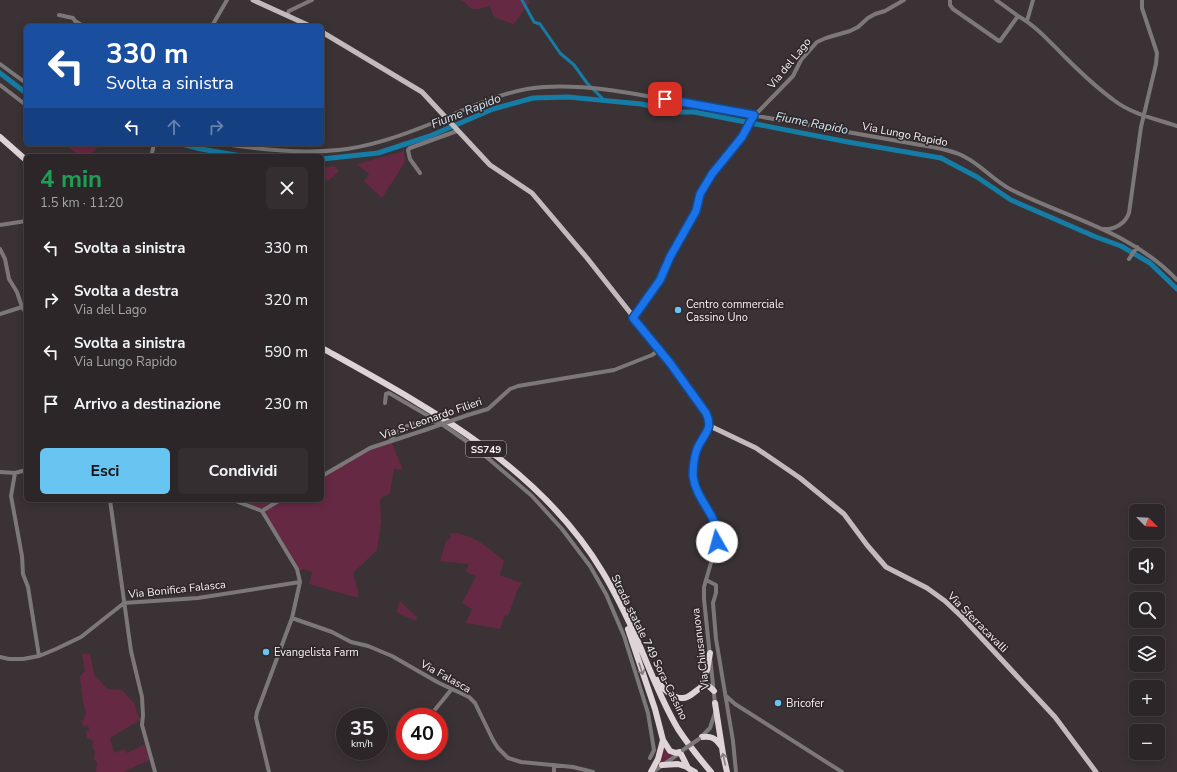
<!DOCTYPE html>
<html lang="it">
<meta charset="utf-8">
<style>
body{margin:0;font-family:"Nunito Sans",sans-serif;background:#342e30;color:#f1f3f6;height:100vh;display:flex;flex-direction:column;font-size:15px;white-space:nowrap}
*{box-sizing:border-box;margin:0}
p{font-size:13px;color:#a6a5a8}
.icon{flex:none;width:22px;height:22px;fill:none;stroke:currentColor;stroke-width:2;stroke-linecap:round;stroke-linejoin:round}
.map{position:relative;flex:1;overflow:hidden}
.drawer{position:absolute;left:24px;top:154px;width:300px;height:348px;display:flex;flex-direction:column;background:#2c2628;border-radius:6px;box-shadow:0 2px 10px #0003,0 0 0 1px #484345}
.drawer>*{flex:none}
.top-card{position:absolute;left:24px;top:24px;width:300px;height:122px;border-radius:6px;box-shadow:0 2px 10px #0003,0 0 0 1px #484345;background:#1a4fa0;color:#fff;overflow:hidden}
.needle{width:26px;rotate:114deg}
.controls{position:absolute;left:1129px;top:504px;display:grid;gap:8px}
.controls a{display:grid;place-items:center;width:36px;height:36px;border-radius:6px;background:#2c2628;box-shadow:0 2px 10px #0003,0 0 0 1px #484345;font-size:20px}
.speed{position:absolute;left:336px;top:708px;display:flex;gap:8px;font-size:20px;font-weight:700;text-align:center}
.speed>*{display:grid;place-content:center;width:52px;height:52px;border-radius:50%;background:#2c2628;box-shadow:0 2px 10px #0003,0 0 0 1px #484345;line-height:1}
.speed small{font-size:10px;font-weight:400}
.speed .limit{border:6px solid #d22;background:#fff;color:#111}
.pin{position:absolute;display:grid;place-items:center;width:34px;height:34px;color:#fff;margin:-17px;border-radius:8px;box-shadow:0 2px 6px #0006}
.me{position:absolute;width:44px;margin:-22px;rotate:353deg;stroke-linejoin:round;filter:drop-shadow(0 0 3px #0008)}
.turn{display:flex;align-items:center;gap:14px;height:84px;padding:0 16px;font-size:18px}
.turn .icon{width:52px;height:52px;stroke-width:2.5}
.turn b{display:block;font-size:28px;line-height:34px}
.lanes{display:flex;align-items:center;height:38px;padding:0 16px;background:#0003;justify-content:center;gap:20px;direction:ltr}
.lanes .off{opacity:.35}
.round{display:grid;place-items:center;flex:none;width:42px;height:42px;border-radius:6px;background:#342e30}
.head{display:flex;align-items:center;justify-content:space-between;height:68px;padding:0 16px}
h1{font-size:24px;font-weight:700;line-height:30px;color:#1e9e55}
.cta{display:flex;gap:8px;margin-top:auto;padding:8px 16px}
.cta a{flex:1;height:46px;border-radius:6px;background:#68c4f0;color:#111;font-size:16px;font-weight:700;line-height:46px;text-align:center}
.cta a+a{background:#342e30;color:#f1f3f6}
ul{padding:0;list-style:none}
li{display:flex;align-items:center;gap:12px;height:52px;padding:0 16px}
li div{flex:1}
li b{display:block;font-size:15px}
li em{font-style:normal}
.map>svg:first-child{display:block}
</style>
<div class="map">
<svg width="1177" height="772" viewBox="0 0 1177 772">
<rect width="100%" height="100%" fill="#3a3235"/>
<path fill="#662944" d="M 460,0 L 527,0 L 530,2 L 513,25 C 507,20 499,21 494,16 C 492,13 491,9 489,6 C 482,8 474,12 468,6 C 465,3 465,1 460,0 Z
M 65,144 L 100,144 L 90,156 L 79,156 Z
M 404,151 L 405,162 L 382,198 L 364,181 L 369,174 L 357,164 Z
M 334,166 L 339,171 L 328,181 L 322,176 L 322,168 Z
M 392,443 L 403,470 L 394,469 L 390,493 L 386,497 L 385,495 L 380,500 L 381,523 L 377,550 L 354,572 C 353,581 360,590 358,598 L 309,584 L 312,572 L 303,569 L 300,571 L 282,540 L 266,515 L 265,512 L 266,509 L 282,500 L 322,500 L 322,477 L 368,451 Z
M 239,500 L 278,500 L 263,509 Z
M 456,533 C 480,539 486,546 504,561 L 500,575 L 522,583 L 517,591 L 508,616 L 505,615 L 500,629 L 466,623 L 472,609 L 462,603 L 476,576 L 466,572 L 469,564 L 440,561 L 446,541 L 451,538 L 449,534 Z
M 400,601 L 417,617 L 416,621 L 396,612 Z
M 82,654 L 90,654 L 94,674 L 107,689 L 122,690 L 134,703 L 140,720 L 110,738 L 114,753 L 124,749 L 127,753 L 145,744 L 149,760 L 124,772 L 96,772 L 97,763 L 94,759 L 95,751 L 92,747 L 93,741 L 87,738 L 86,732 L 89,730 L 88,725 L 83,727 L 82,722 L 86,713 L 83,702 L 80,677 L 85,671 Z
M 664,747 L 669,754 L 673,755 L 660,765 L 659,764 Z"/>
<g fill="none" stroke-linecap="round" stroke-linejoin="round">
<path stroke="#157ca5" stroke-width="3" d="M 522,0 L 534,22 L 540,24 L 560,53 L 574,65 L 587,83 L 604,100"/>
<path stroke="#157ca5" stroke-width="5" d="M 0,73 L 26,93
M 182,144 L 201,149 L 241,156
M 322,159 L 378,153 L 430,136 L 493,109 L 533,98 L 568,97 L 641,104 L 676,112 L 694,112 L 848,142 L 941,158 L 977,177 L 1011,200 L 1096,237 L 1121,246 L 1150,263 L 1177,289"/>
<path stroke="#7c7879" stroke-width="4" d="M 950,0 L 950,5 L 953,9 L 999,41 L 1000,41 L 1018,16 C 1036,26 1049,41 1064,56 C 1080,72 1097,88 1115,101 C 1132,114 1156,119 1177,126
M 996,0 L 1018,16
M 59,15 L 73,18 L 75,21 L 83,26
M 287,15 L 289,11 L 312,0
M 1027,21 L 1033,0
M 212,26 L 227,0
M 0,64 L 26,83
M 0,85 L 26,105
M 225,144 C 262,150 300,154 338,150 C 370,147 403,135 433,123 C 467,109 506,89 544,87 C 594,84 645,96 695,105 C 768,118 841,131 915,144 C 931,147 950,149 965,157 C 981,165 993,180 1010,189 C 1067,218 1131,231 1177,280
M 152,153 L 154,144
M 420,173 L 410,159 L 408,150 L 410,148 L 457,131
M 0,225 L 26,221
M 1103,229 C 1114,230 1125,224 1129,213 L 1141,127 L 1156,64 L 1157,53 L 1142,8 L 1142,0
M 0,249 L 5,259 L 9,279 L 17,292 L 22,307 L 26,313
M 1129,259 L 1137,247
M 0,314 L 22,307
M 633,318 L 660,280 L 669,257 L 696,211 L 700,195 L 713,174 L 742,137 L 755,115 L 793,76 L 801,60 L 817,42 L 826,38 L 850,31 L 858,27 L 868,18 L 875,14 L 885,11 L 904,0
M 385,403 L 386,394 L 389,393 L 432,418 L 433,421
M 468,415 L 488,409 L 510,389 L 518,386 L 614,370 L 652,355 L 659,350
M 710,426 L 697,450 L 693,469 L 694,483 L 697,490 L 716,523 L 718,530 L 717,542 L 704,587 L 704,599 L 715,704
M 390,441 C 400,424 421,420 439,422 L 476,448 L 532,496 L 562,529 L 590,566 L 606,594 L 624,636 L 648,713 L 654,750 L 650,758
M 0,472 L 15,473 L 26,470
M 15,473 L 11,496 L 22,556 L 23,574 L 28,587 L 39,656
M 322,476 L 370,448 L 425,430
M 110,500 L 131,651 L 142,697 L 143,715 L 142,725 L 155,772
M 233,500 L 262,511 L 280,500
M 262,511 L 297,569 L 300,582 L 292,618 L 257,712 L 256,718 L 269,772
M 706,580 L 716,585 L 716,593 L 713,603 L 716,639 L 733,741 L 736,772
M 292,618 L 332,632 L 351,642 L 368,646 L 392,656 L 439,683 L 469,697 L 475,703 L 493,740 L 498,748 L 508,758 L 521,762 L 573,767 L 593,772
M 0,657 L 9,659 L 23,659 L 39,656 L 56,649 L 81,637 L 124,603 L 198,598 L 300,582
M 726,696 L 735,704 L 842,772
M 429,717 L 451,690
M 702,736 L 710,728 L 715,713
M 554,772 L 554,765
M 653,772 L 680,753"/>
<path stroke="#c2babd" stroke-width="5" d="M 253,0 L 310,26
M 322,32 L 422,92 L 490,165 L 532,193 L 587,258 L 670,363 L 706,413 L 709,420 L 710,426 L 756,448 L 800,478 L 844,514 L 867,545 L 886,567 L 927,588 L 945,601 L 962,617 L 1055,717 L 1096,772"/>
<path stroke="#ded4d7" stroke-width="6" d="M 0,137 L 26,160
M 322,348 C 426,406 539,466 602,571 C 616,594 628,619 639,644 C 651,673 662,702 678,729 C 688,744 699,758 711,772
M 628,629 L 655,709 L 663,740 L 670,751 L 676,753 L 680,752 L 688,768 L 695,772
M 657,680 C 660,686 665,690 670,694 C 690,707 695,685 707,686 C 710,686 712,689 714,691
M 701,687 L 707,670 L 710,653
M 715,703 L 723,754 L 727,772
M 702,737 C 711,736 716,738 721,746
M 662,765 L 678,764 L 687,767
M 651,772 L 658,759 L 663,740"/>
<path stroke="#7c7879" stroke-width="4" d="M 425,430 L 468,415
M 683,750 L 699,739"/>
</g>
<defs><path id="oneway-shaft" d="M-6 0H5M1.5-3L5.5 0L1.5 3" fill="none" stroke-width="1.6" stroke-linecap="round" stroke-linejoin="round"/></defs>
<g stroke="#877e81">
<use href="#oneway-shaft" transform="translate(641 669) rotate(72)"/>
<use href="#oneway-shaft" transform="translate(724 759) rotate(-103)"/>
</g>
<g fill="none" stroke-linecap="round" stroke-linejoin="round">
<g stroke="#114b97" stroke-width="10">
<path id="route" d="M 665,99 L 754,115 L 742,137 L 712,174 L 700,194 L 696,211 L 670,257 L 660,280 L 633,318 L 670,363 L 706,413 C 714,430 703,434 697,449 C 694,457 693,467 693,476 C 696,502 720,515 717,542"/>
</g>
<use href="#route" stroke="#1a73e8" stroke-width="7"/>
</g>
<g fill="#68c4f0" stroke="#30282b" stroke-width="1.5">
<circle cx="678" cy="310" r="4"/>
<circle cx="266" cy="652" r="4"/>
<circle cx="778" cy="703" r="4"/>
</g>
<g text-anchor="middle" stroke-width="3.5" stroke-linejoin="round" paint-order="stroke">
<rect fill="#30282b" stroke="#bbb5b8" stroke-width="1" x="466" y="441" width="40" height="16" rx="3"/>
<g font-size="10" font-weight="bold" fill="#f7f2f4">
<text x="486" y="453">SS749</text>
</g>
<g font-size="11" fill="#f7f2f4" stroke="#30282b">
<text transform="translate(789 63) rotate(-51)" y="4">Via del Lago</text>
<text transform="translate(905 134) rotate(11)" y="4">Via Lungo Rapido</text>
<text transform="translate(431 418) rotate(-19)" y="4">Via S. Leonardo Filieri</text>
<text transform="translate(177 589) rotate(-6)" y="4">Via Bonifica Falasca</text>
<text transform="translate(978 622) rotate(45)" y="4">Via Sferracavalli</text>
<text transform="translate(650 647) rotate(64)" y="4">Strada statale 749 Sora-Cassino</text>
<text transform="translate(700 649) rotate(-97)" y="4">Via Chiusanuova</text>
<text transform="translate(446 676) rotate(29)" y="4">Via Falasca</text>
</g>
<g font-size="11" fill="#f7f2f4" stroke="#30282b" text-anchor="start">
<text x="686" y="308">Centro commerciale<tspan x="686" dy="13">Cassino Uno</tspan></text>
<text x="274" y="656">Evangelista Farm</text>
<text x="786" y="707">Bricofer</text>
</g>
<g font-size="12" font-style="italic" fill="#d2e7f2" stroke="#30282b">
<text transform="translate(466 111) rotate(-22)" y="4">Fiume Rapido</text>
<text transform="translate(812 123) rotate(11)" y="4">Fiume Rapido</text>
</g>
</g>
</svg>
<div class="controls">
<a><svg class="needle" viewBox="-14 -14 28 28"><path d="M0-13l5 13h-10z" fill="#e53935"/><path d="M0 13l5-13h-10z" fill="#a6a5a8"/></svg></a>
<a><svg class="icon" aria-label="sound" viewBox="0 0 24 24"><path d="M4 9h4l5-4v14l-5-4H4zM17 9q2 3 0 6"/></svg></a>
<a><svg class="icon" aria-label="search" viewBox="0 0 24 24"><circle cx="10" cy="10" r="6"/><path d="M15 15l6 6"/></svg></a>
<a><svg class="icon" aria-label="layers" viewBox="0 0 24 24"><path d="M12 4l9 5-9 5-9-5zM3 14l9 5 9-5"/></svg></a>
<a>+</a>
<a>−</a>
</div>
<div class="speed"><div>35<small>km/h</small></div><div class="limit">40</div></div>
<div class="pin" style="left:665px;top:99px;background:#d93025"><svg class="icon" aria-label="arrive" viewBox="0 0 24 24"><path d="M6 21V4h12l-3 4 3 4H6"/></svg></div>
<svg class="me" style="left:717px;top:542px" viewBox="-20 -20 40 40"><circle r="19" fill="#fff"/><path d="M0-13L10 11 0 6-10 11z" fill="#1a73e8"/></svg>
<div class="top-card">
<div class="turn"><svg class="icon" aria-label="left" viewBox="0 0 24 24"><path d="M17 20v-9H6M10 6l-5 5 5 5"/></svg><div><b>330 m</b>Svolta a sinistra</div></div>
<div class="lanes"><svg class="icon" aria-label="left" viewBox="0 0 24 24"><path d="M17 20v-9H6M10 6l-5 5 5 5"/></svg><svg class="icon off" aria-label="ahead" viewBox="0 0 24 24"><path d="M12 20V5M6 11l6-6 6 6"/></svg><svg class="icon off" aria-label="right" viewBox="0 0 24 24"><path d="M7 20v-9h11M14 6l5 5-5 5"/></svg></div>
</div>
<section class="drawer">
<div class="head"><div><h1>4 min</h1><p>1.5 km · 11:20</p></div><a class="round"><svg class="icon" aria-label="close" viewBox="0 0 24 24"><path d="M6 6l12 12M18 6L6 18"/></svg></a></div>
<ul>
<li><svg class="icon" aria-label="left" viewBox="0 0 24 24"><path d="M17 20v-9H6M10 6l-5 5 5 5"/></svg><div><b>Svolta a sinistra</b></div><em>330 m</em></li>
<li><svg class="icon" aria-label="right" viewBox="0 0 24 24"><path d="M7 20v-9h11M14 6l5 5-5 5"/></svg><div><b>Svolta a destra</b><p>Via del Lago</p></div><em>320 m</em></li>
<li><svg class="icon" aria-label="left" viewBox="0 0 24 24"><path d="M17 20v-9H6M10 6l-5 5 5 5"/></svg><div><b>Svolta a sinistra</b><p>Via Lungo Rapido</p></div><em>590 m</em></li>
<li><svg class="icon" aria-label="arrive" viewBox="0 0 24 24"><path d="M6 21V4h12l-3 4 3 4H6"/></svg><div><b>Arrivo a destinazione</b></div><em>230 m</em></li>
</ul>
<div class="cta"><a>Esci</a><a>Condividi</a></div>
</section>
</div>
